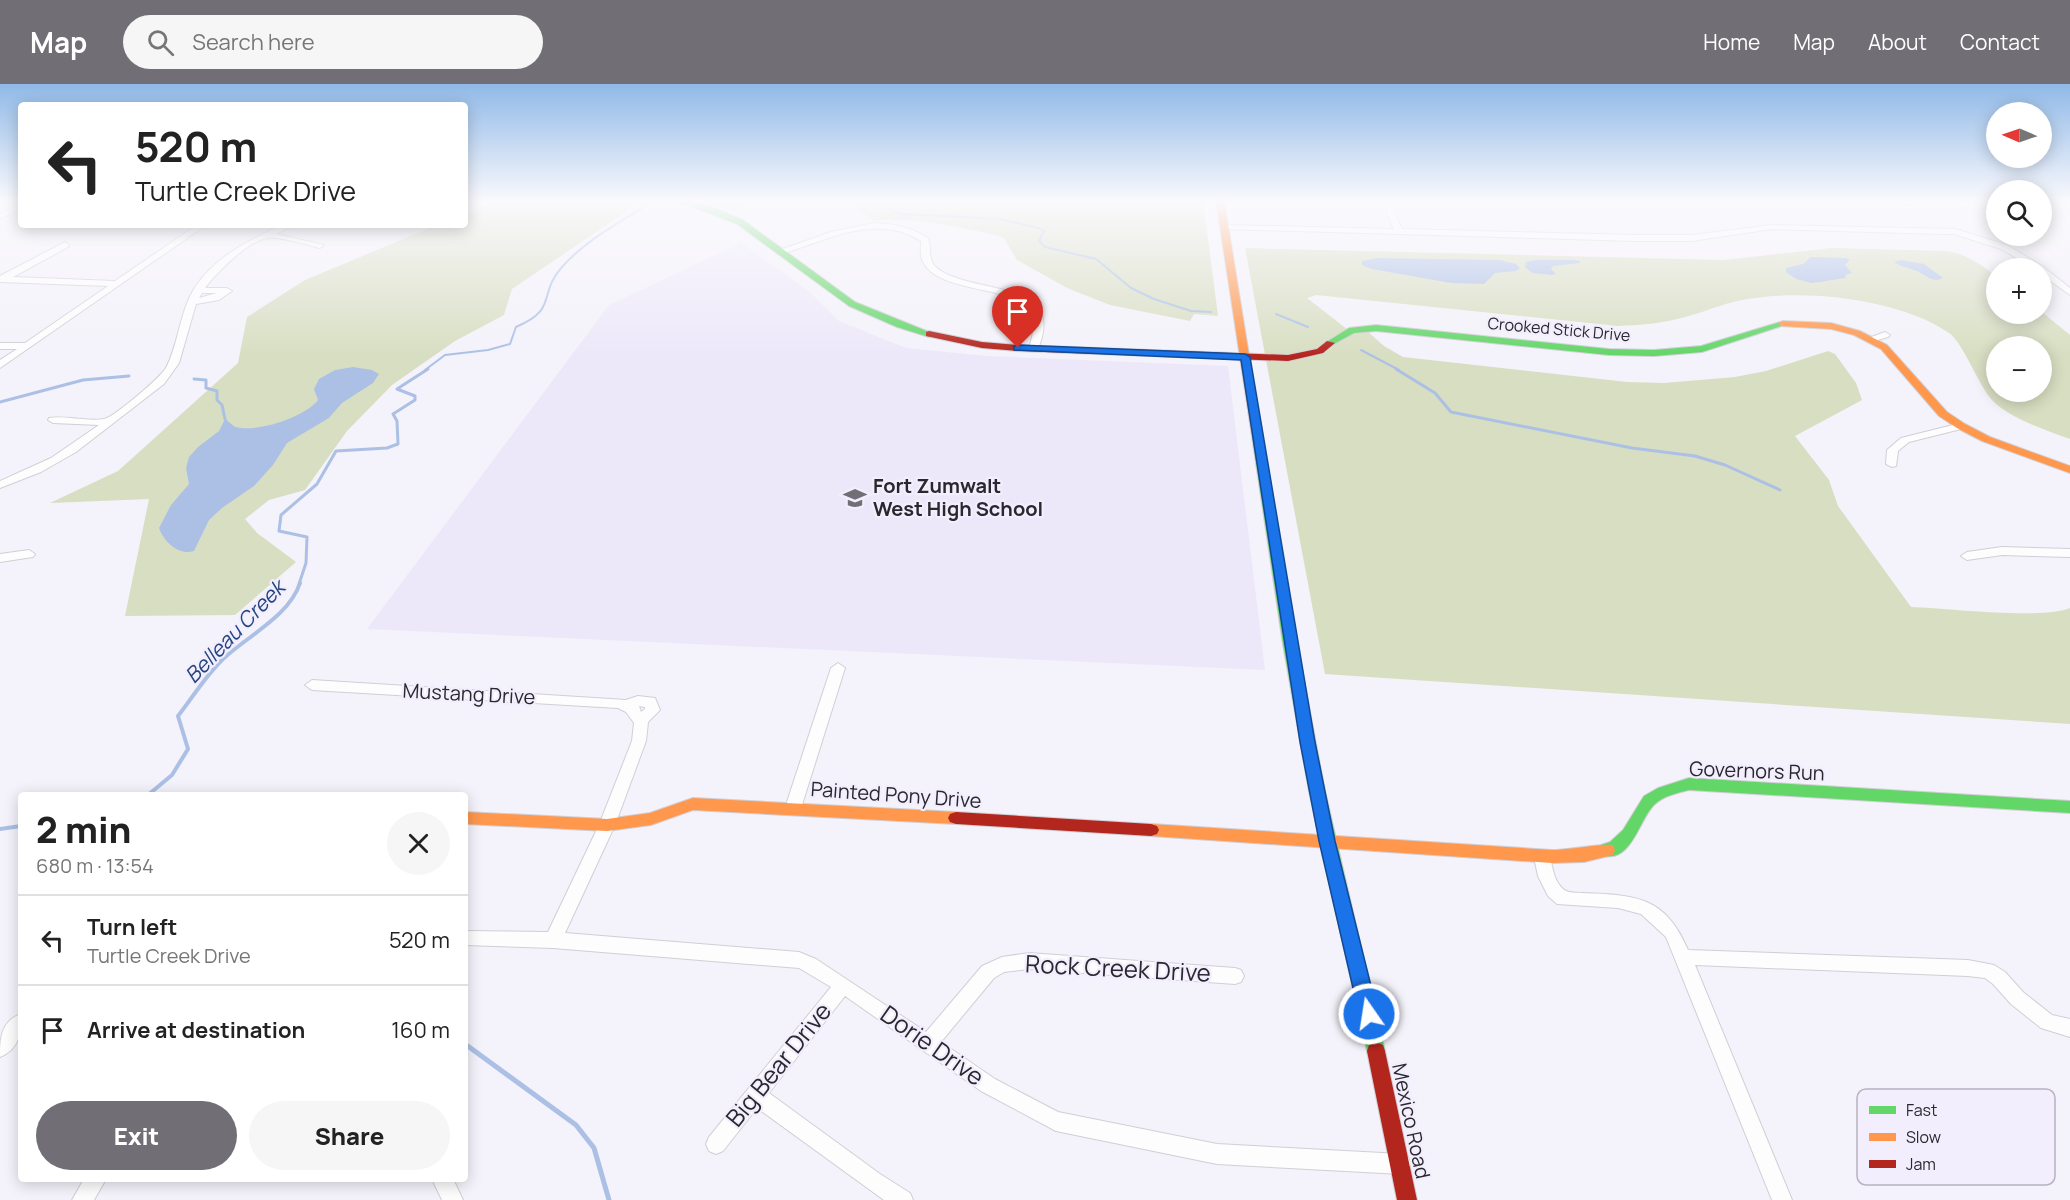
<!DOCTYPE html>
<meta charset="utf-8">
<style>
body{margin:0;font-family:Manrope,sans-serif;background:#f6f6f6;color:#222;height:100vh;display:flex;flex-direction:column;font-size:22px;white-space:nowrap}
*{box-sizing:border-box;margin:0}
p{font-size:20px;color:#767676}
.icon{flex:none;width:33px;height:33px;fill:none;stroke:currentColor;stroke-width:2;stroke-linecap:round;stroke-linejoin:round}
.map{position:relative;flex:1;overflow:hidden}
.panel{position:absolute;left:18px;top:708px;width:450px;height:390px;display:flex;flex-direction:column;background:#fff;border-radius:6px;box-shadow:0 3px 15px #0003}
.panel>*{flex:none}
.top-card{position:absolute;left:18px;top:18px;width:450px;height:126px;border-radius:6px;box-shadow:0 3px 15px #0003;background:#fff;color:#222;overflow:hidden}
.needle{width:39px;rotate:272deg}
.controls{position:absolute;left:1986px;top:18px;display:grid;gap:12px}
.controls a{display:grid;place-items:center;width:66px;height:66px;border-radius:50%;background:#fff;box-shadow:0 3px 15px #0003;font-size:30px}
.pin{position:absolute;display:grid;place-items:center;width:51px;height:51px;color:#fff;margin:-62px -26px;border-radius:50% 50% 50% 0;rotate:-45deg;box-shadow:0 0 6px #0007}
.pin .icon{rotate:45deg}
.me{position:absolute;width:66px;margin:-33px;rotate:347deg;stroke-linejoin:round;filter:drop-shadow(0 0 4px #0008)}
.turn{display:flex;align-items:center;gap:21px;height:126px;padding:0 18px;font-size:27px}
.turn .icon{width:78px;height:78px;stroke-width:2.5}
.turn b{display:block;font-size:42px;line-height:51px}
.round{display:grid;place-items:center;flex:none;width:63px;height:63px;border-radius:32px;background:#f6f6f6}
.overview{display:flex;align-items:center;justify-content:space-between;height:102px;padding:0 18px}
h1{font-size:36px;font-weight:800;line-height:45px}
.action{display:flex;gap:12px;margin-top:auto;padding:12px 18px}
.action a{flex:1;height:69px;border-radius:36px;background:#716f75;color:#fff;font-size:24px;font-weight:800;line-height:69px;text-align:center}
.action a+a{background:#f6f6f6;color:#222}
ul{padding:0;list-style:none}
li{display:flex;align-items:center;gap:18px;height:90px;padding:0 18px;border-top:2px solid #e0e0e0}
li div{flex:1}
li b{display:block;font-size:22px}
li em{font-style:normal}
header{display:flex;align-items:center;gap:36px;box-sizing:border-box;height:84px;padding:0 30px;background:#716f75;color:#fff}
header strong{font-size:28px}
nav{display:flex;gap:33px;margin-inline-start:auto;font-size:21px}
.search{width:420px;height:54px;background:#f6f6f6;display:flex;align-items:center;gap:15px;box-sizing:border-box;padding:0 21px;border-radius:33px;color:#767676;font-size:22px}
.map>svg:first-child{display:block}
</style>
<header>
<strong>Map</strong>
<div class="search"><svg class="icon" aria-label="search" viewBox="0 0 24 24"><circle cx="10" cy="10" r="6"/><path d="M15 15l6 6"/></svg>Search here</div>
<nav><a>Home</a><a>Map</a><a>About</a><a>Contact</a></nav>
</header>
<div class="map">
<svg width="2070" height="1116" viewBox="0 0 2070 1116">
<rect width="100%" height="100%" fill="#f4f2fa"/>
<path fill="#ede8f9" d="M 741,159 L 810,208 L 839,237 L 906,264 L 987,272 L 1228,282 L 1265,586 L 367,545 L 609,221 Z"/>
<path fill="#d8dec2" fill-rule="evenodd" d="M 499,116 L 636,116 L 639,119 L 512,205 L 504,231 L 455,257 L 392,301 L 347,347 L 305,406 L 269,416 L 245,435 L 257,449 L 296,478 L 235,531 L 125,532 L 149,415 L 50,419 L 118,387 L 238,279 L 247,233 L 305,196 L 437,141 L 465,141 L 465,130 Z
M 693,116 L 759,116 L 735,127 Z
M 845,116 L 1203,116 L 1218,232 L 1194,230 L 1190,237 L 1110,221 L 1067,204 L 1017,176 L 1003,153 C 964,144 914,132 874,137 Z
M 1245,164 L 1723,176 L 1832,164 L 1948,167 C 1968,171 1980,180 1996,192 L 1996,230 L 2042,228 L 2070,251 L 2070,355 C 2049,348 2008,333 1993,317 C 1979,303 1963,258 1949,249 C 1897,213 1793,203 1733,218 C 1714,223 1696,231 1677,235 C 1657,240 1638,241 1618,242 L 1316,211 L 1307,214 L 1352,249 L 1367,247 L 1384,262 L 1403,273 L 1627,298 L 1664,299 L 1735,293 L 1766,287 L 1828,267 L 1835,270 L 1856,299 L 1862,316 L 1795,352 L 1829,396 L 1838,422 L 1911,523 C 1945,524 2043,536 2070,524 L 2070,640 L 1325,590 ZM 1996,262 L 2042,262 L 2042,308 L 1996,308 Z"/>
<path fill="#acc0e5" d="M 1811,173 L 1846,174 L 1850,176 L 1845,181 L 1852,189 L 1845,191 L 1846,194 L 1812,199 L 1796,195 L 1786,188 L 1786,184 L 1803,180 Z
M 1378,174 L 1499,176 L 1516,180 L 1520,184 L 1516,187 L 1495,189 L 1484,200 L 1451,199 L 1372,185 L 1362,181 L 1362,177 Z
M 1534,176 L 1575,176 L 1580,177 L 1580,179 L 1553,182 L 1551,185 L 1556,190 L 1552,191 L 1532,189 L 1525,183 L 1526,178 Z
M 1901,176 L 1924,180 L 1943,194 C 1930,200 1926,189 1914,186 C 1907,183 1901,183 1894,178 Z
M 353,283 L 372,286 L 379,290 L 373,299 L 342,319 L 329,334 L 287,359 L 273,381 L 254,402 L 222,424 L 209,436 L 194,467 C 179,472 164,458 159,444 L 171,421 L 189,400 L 186,384 L 189,373 L 198,363 L 219,347 L 225,335 C 229,337 231,341 236,343 C 257,349 305,333 318,316 L 314,305 L 319,295 L 335,286 Z"/>
<g fill="none" stroke-linecap="round" stroke-linejoin="round">
<path stroke="#acc0e5" stroke-width="2" d="M 862,116 L 901,130 L 1000,135 L 1039,144 L 1044,147 L 1039,157 L 1045,163 L 1096,175 L 1131,204 L 1154,215 L 1191,227 L 1211,228
M 1276,230 L 1308,243
M 1361,266 L 1399,286
M 425,286 L 445,271 L 488,266 L 510,260 L 516,243 C 559,225 537,211 562,183 C 585,157 619,138 649,120 L 647,116"/>
<path stroke="#acc0e5" stroke-width="3" d="M 1396,285 L 1435,309 L 1451,328 L 1632,364 L 1695,372 L 1725,381 L 1780,406
M 194,295 L 206,296 L 206,304 L 217,307 L 217,316 L 222,321 L 225,335
M 0,318 L 83,296 L 129,292
M 299,500 L 306,479 L 307,453 L 279,447 L 281,431 L 317,400 L 336,367 L 387,364 L 398,360 L 397,337 L 393,330 L 415,316 L 415,312 L 397,305 L 428,285"/>
<path stroke="#acc0e5" stroke-width="4" d="M 148,711 L 172,691 L 188,665 L 178,632 C 192,614 205,593 221,577 C 245,553 289,533 300,499
M 0,745 L 21,742"/>
<path stroke="#acc0e5" stroke-width="5" d="M 465,960 L 576,1041 L 594,1064 L 609,1116"/>
<g stroke="#d1cfd5" stroke-width="2">
<path id="street" d="M 1388,116 L 1396,116 L 1395,130 L 1402,145 L 1636,151 L 1692,151 L 1772,141 L 1955,145 L 2007,161 L 2042,182 L 2070,204 L 2070,211 L 2042,191 L 2042,184 L 2034,184 L 2001,165 L 1954,150 L 1941,150 L 1772,145 L 1692,157 L 1636,157 L 1224,145 L 1220,143 L 1224,141 L 1394,145 L 1387,130 Z
M 1790,116 L 1964,116 L 1969,121 L 1965,123 L 1937,119 L 1923,121 L 1794,118 Z
M 2057,116 L 2066,116 L 2070,120 L 2070,126 Z
M 21,120 L 21,125 L 0,135 L 0,130 Z
M 874,139 C 895,140 910,143 928,154 C 932,165 927,176 937,184 C 971,212 1070,193 1037,267 L 1029,265 C 1031,255 1036,243 1033,233 C 1026,199 938,213 922,176 C 920,170 921,163 921,157 C 875,128 827,157 781,170 L 777,167 L 831,148 Z
M 197,141 L 206,141 L 0,284 L 0,276 L 17,265 L 0,265 L 0,259 L 25,259 L 108,202 L 0,198 L 0,192 L 65,158 L 69,161 L 68,163 L 13,193 L 115,197 Z
M 283,141 L 294,141 L 276,150 L 324,161 L 320,164 C 308,161 278,152 268,154 C 249,156 216,189 205,204 L 227,204 L 232,207 L 219,216 L 196,220 L 179,279 L 164,300 L 76,368 L 41,388 L 0,404 L 0,397 L 51,374 L 99,341 L 53,339 L 48,336 L 49,334 C 65,331 97,340 109,333 C 121,326 162,293 167,282 C 179,257 180,228 194,205 C 214,173 250,155 283,141 ZM 202,209 L 217,209 L 199,214 Z
M 1885,248 L 1890,251 L 1888,253 L 1871,258 L 1866,255 Z
M 1961,339 L 1965,340 L 1965,344 L 1909,358 L 1898,367 L 1896,382 L 1892,383 L 1886,380 L 1887,366 L 1901,354 Z
M 2002,463 L 2070,465 L 2070,473 L 2002,471 L 1967,476 L 1961,472 L 1967,468 Z
M 29,466 L 35,470 L 33,473 L 0,478 L 0,470 Z
M 838,579 L 845,584 L 801,724 L 799,728 L 793,730 L 787,728 L 785,724 L 831,584 Z
M 312,596 L 626,616 L 638,612 L 655,614 L 660,626 L 648,638 L 646,657 L 615,741 L 565,849 L 799,868 L 816,875 L 926,948 L 982,882 L 1002,873 L 1029,869 L 1235,884 L 1241,886 L 1244,892 L 1241,898 L 1235,900 L 1029,885 L 1004,888 L 994,894 L 941,958 L 995,995 L 1058,1028 L 1217,1060 L 1401,1070 L 1408,1073 L 1411,1080 L 1408,1087 L 1401,1090 L 1217,1080 L 1056,1047 L 981,1007 L 845,912 L 769,1009 L 880,1090 L 910,1109 L 913,1116 L 884,1116 L 757,1024 L 723,1067 L 716,1070 L 709,1067 L 706,1060 L 709,1053 L 831,903 L 799,884 L 553,864 L 465,861 L 465,847 L 548,848 L 599,741 L 632,657 L 634,639 L 626,628 L 618,624 L 312,606 L 305,601 ZM 639,622 L 645,623 L 645,625 L 641,628 Z
M 1542,766 L 1548,768 C 1553,780 1552,793 1561,803 C 1567,810 1574,808 1582,809 C 1636,811 1665,812 1688,866 L 1968,876 L 1994,881 L 2005,888 L 2023,908 L 2052,931 L 2070,935 L 2070,953 L 2041,944 L 2011,920 L 1993,900 L 1985,894 L 1968,892 L 1695,881 L 1792,1116 L 1772,1116 L 1666,853 L 1641,830 L 1618,824 L 1557,820 L 1548,812 L 1538,792 L 1534,773 L 1536,768 Z
M 21,930 C 21,948 20,965 0,973 C 0,954 1,937 21,930 Z
M 84,1095 L 106,1095 L 94,1116 L 72,1116 Z
M 432,1095 L 453,1095 L 463,1116 L 442,1116 Z"/>
</g>
<g stroke="#d1cfd5" stroke-width="2">
<path id="fast" d="M 674,116 L 687,116 L 718,125 L 743,136 L 855,218 L 934,250 L 929,253 L 897,243 L 849,222 L 737,140 Z
M 1780,238 L 1788,240 L 1702,268 L 1654,272 L 1609,271 L 1376,247 L 1354,249 L 1330,262 L 1325,259 L 1349,244 L 1376,241 L 1609,265 L 1654,266 L 1701,262 Z
M 1257,349 L 1262,352 L 1297,560 L 1325,707 L 1385,967 L 1383,973 L 1376,976 L 1369,973 L 1367,967 L 1309,707 L 1283,560 L 1252,352 Z
M 1689,694 L 2070,717 L 2070,729 L 1689,706 C 1677,709 1664,712 1655,720 C 1639,734 1632,781 1601,771 L 1599,766 L 1601,761 L 1610,758 L 1623,746 L 1644,712 L 1658,704 Z"/>
</g>
<g stroke="#d1cfd5" stroke-width="2">
<path id="slow" d="M 1216,116 L 1224,116 L 1262,352 L 1257,355 L 1252,352 Z
M 1783,237 L 1831,239 L 1860,247 L 1887,261 L 1947,328 L 1965,340 L 1990,353 L 2070,382 L 2070,389 L 1982,357 L 1957,344 L 1939,332 L 1881,265 L 1854,251 L 1831,245 L 1780,242 L 1780,238 Z
M 693,714 L 956,728 L 962,730 L 964,734 L 962,738 L 956,740 L 693,726 L 651,741 L 607,747 L 465,740 L 465,728 L 607,735 L 650,729 Z
M 1151,740 L 1552,766 C 1566,766 1605,759 1613,761 L 1615,766 L 1613,771 L 1584,778 L 1552,779 L 1151,752 L 1145,750 L 1143,746 L 1145,742 Z"/>
</g>
<g stroke="#d1cfd5" stroke-width="2">
<path id="jam" d="M 929,247 L 982,258 L 1018,261 L 1288,271 L 1317,265 L 1327,257 L 1335,259 L 1323,269 L 1288,277 L 1018,267 L 982,264 L 926,252 L 926,248 Z
M 956,728 L 1151,740 L 1157,742 L 1159,746 L 1157,750 L 1151,752 L 956,740 L 950,738 L 948,734 L 950,730 Z
M 1376,958 L 1383,961 L 1385,967 L 1417,1116 L 1397,1116 L 1367,967 L 1369,961 Z"/>
</g>
<use href="#street" fill="#fdfdfe" fill-rule="evenodd"/>
<use href="#fast" fill="#63d668" fill-rule="evenodd"/>
<use href="#slow" fill="#ff974d" fill-rule="evenodd"/>
<use href="#jam" fill="#b3261e" fill-rule="evenodd"/>
</g>
<linearGradient id="sky" x2="0" y2="1"><stop stop-color="#90b9e7"/><stop offset="0.43" stop-color="#faf9fd"/><stop offset="1" stop-color="#faf9fd" stop-opacity="0"/></linearGradient>
<rect width="2070" height="272" fill="url(#sky)"/>
<path fill="#1a73e8" stroke="#114b97" stroke-width="1.5" d="M 1018,261 L 1245,270 L 1250,273 L 1315,658 L 1335,757 L 1378,930 L 1375,936 L 1369,938 L 1362,936 L 1359,930 L 1319,757 L 1300,658 L 1241,276 L 1014,266 L 1014,262 Z"/>
<defs>
<g id="school-bare" transform="scale(1.8)"><path d="M0-5L7-2L0 1L-7-2ZM-4 1L0 2.5L4 1V4Q0 6-4 4Z" fill="#716f75" stroke="#f3eefd" stroke-width="2.5" paint-order="stroke"/></g>
</defs>
<g fill-rule="evenodd">
<use href="#school-bare" x="855" y="414"/>
</g>
<g text-anchor="middle" stroke-width="4.5" stroke-linejoin="round" paint-order="stroke">
<g font-size="16" fill="#2a282e" stroke="#f3eefd">
<text transform="translate(1559 245) rotate(5)" y="6">Crooked Stick Drive</text>
</g>
<g font-size="20" font-weight="bold" fill="#2a282e" stroke="#f3eefd" text-anchor="start">
<text x="873" y="409">Fort Zumwalt<tspan x="873" dy="23">West High School</tspan></text>
</g>
<g font-size="20" fill="#2a282e" stroke="#f3eefd">
<text transform="translate(469 610) rotate(3)" y="7">Mustang Drive</text>
<text transform="translate(1757 687) rotate(2)" y="7">Governors Run</text>
<text transform="translate(896 711) rotate(4)" y="7">Painted Pony Drive</text>
<text transform="translate(1411 1037) rotate(78)" y="7">Mexico Road</text>
</g>
<g font-size="21" font-style="italic" fill="#224481" stroke="#f3eefd">
<text transform="translate(235 548) rotate(-46)" y="7">Belleau Creek</text>
</g>
<g font-size="24" fill="#2a282e" stroke="#f3eefd">
<text transform="translate(1118 885) rotate(3)" y="8">Rock Creek Drive</text>
<text transform="translate(932 962) rotate(35)" y="8">Dorie Drive</text>
<text transform="translate(779 981) rotate(-51)" y="8">Big Bear Drive</text>
</g>
</g>
<rect x="1857" y="1005" width="198" height="96" rx="9" fill="#f3eefd" stroke="#b7b3bf" stroke-width="1.5"/>
<rect x="1869" y="1022" width="27" height="8" fill="#63d668"/>
<rect x="1869" y="1049" width="27" height="8" fill="#ff974d"/>
<rect x="1869" y="1076" width="27" height="8" fill="#b3261e"/>
<g font-size="16" fill="#2a282e">
<text x="1906" y="1032">Fast</text>
<text x="1906" y="1059">Slow</text>
<text x="1906" y="1086">Jam</text>
</g>
</svg>
<div class="controls">
<a><svg class="needle" viewBox="-14 -14 28 28"><path d="M0-13l5 13h-10z" fill="#e53935"/><path d="M0 13l5-13h-10z" fill="#767676"/></svg></a>
<a><svg class="icon" aria-label="search" viewBox="0 0 24 24"><circle cx="10" cy="10" r="6"/><path d="M15 15l6 6"/></svg></a>
<a>+</a>
<a>−</a>
</div>
<div class="pin" style="left:1018px;top:264px;background:#d93025"><svg class="icon" aria-label="arrive" viewBox="0 0 24 24"><path d="M6 21V4h12l-3 4 3 4H6"/></svg></div>
<svg class="me" style="left:1369px;top:930px" viewBox="-20 -20 40 40"><circle r="17" fill="#1a73e8" stroke="#fff" stroke-width="3"/><path d="M0-11L8 9 0 5-8 9z" fill="#fff"/></svg>
<div class="top-card">
<div class="turn"><svg class="icon" aria-label="left" viewBox="0 0 24 24"><path d="M17 20v-9H6M10 6l-5 5 5 5"/></svg><div><b>520 m</b>Turtle Creek Drive</div></div>
</div>
<section class="panel">
<div class="overview"><div><h1>2 min</h1><p>680 m · 13:54</p></div><a class="round"><svg class="icon" aria-label="close" viewBox="0 0 24 24"><path d="M6 6l12 12M18 6L6 18"/></svg></a></div>
<ul>
<li><svg class="icon" aria-label="left" viewBox="0 0 24 24"><path d="M17 20v-9H6M10 6l-5 5 5 5"/></svg><div><b>Turn left</b><p>Turtle Creek Drive</p></div><em>520 m</em></li>
<li><svg class="icon" aria-label="arrive" viewBox="0 0 24 24"><path d="M6 21V4h12l-3 4 3 4H6"/></svg><div><b>Arrive at destination</b></div><em>160 m</em></li>
</ul>
<div class="action"><a>Exit</a><a>Share</a></div>
</section>
</div>
